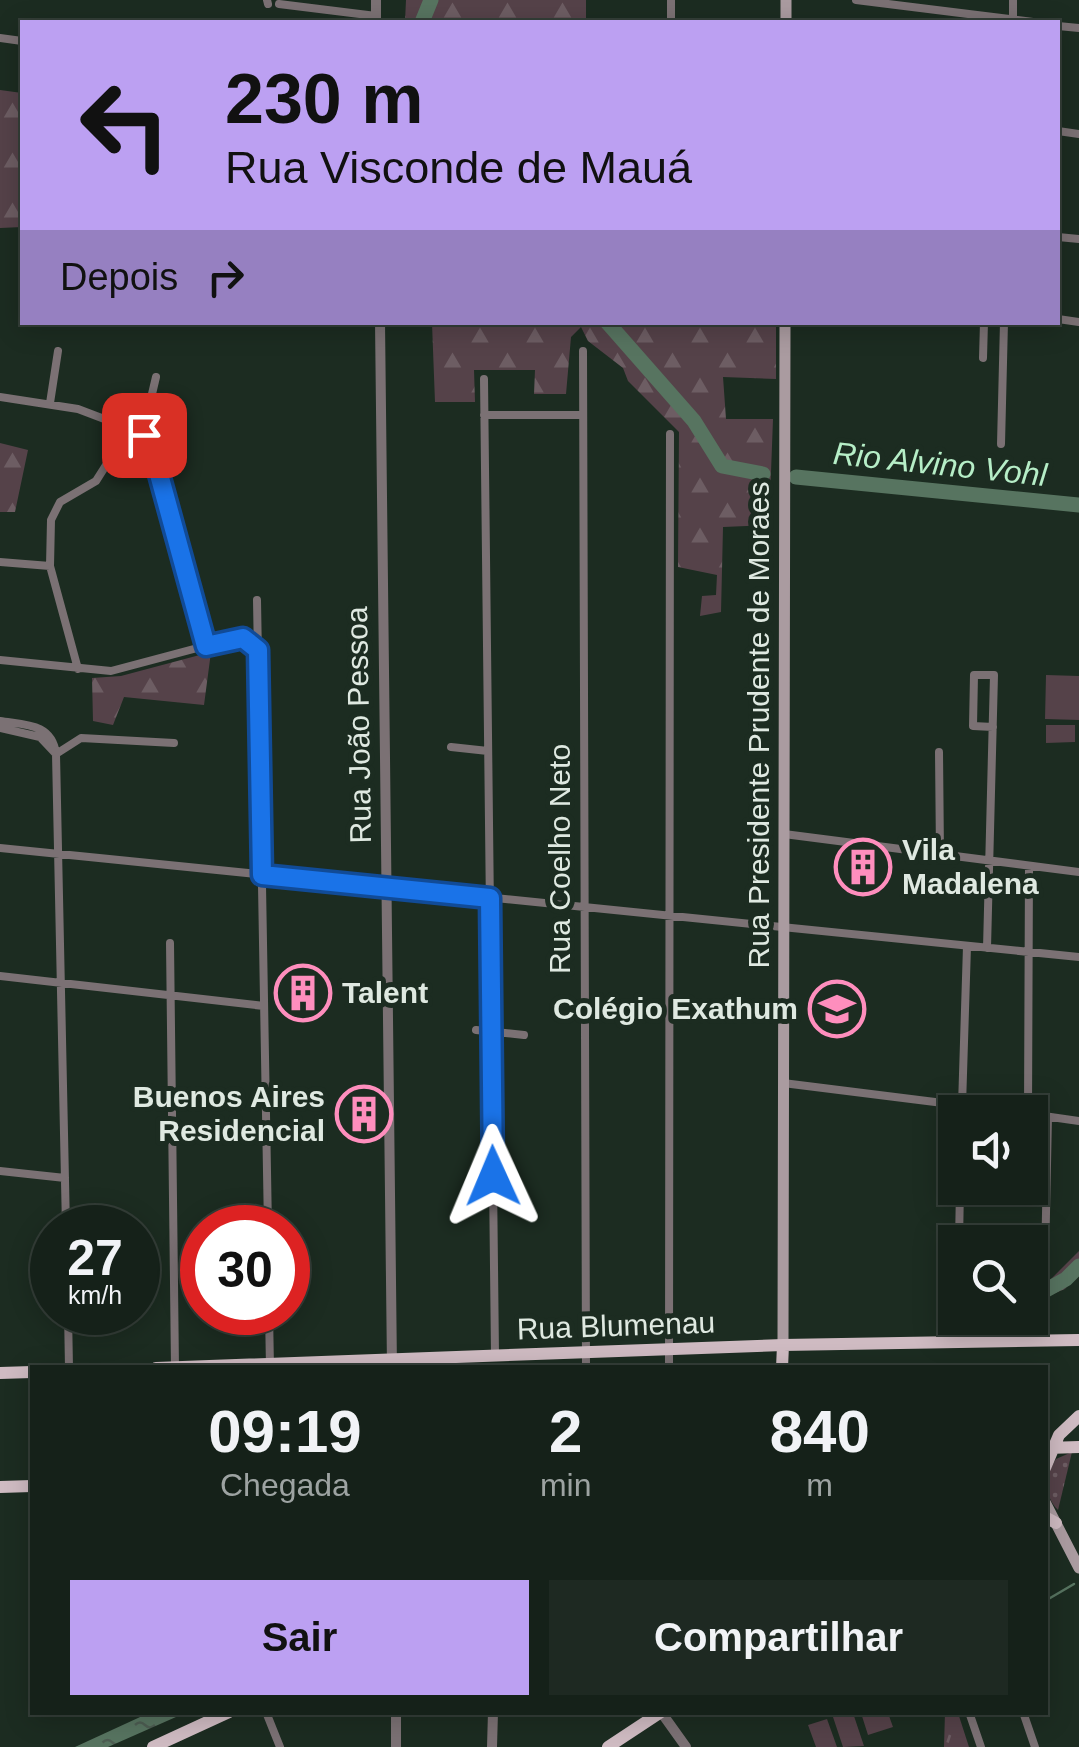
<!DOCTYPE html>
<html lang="pt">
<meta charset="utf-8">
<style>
body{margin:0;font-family:Arial,sans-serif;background:#1e2922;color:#f1f3f6;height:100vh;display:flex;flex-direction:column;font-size:38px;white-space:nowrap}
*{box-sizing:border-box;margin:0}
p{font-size:32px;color:#9da3a2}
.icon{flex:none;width:55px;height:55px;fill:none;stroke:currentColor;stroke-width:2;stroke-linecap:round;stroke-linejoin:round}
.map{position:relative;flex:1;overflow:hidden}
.drawer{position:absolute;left:30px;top:1365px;width:1018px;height:350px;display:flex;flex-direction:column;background:#152119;border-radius:0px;box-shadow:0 5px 25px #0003,0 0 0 2px #343e38}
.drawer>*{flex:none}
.guide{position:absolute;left:20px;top:20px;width:1040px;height:305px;border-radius:0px;box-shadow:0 5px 25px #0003,0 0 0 2px #343e38;background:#bca0f2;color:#111;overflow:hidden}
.buttons{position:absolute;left:938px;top:1095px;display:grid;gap:20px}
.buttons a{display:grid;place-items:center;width:110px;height:110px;border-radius:0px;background:#152119;box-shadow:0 5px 25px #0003,0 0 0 2px #343e38;font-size:50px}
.speed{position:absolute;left:30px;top:1205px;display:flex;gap:20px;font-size:50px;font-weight:700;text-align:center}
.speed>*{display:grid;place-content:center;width:130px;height:130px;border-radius:50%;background:#152119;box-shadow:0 5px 25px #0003,0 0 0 2px #343e38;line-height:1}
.speed small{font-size:25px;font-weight:400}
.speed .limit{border:15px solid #d22;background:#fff;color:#111}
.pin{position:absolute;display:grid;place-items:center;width:85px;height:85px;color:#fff;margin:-42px;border-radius:20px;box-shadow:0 5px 15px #0006}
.me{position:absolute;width:110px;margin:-55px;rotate:359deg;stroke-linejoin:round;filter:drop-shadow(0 0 8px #0008)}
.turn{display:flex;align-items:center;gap:35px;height:210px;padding:0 40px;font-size:45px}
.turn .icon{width:130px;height:130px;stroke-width:2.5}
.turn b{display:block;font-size:70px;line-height:85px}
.then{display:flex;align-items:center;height:95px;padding:0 40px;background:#0003;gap:20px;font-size:38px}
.eta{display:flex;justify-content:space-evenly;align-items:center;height:170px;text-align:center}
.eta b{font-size:60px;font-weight:700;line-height:70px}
.cta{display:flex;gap:20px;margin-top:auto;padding:20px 40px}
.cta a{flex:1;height:115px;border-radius:0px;background:#bca0f2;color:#111;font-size:40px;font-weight:700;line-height:115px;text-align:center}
.cta a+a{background:#1e2922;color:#f1f3f6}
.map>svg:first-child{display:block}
</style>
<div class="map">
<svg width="1079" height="1747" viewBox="0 0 1079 1747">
<defs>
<pattern id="grass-tufts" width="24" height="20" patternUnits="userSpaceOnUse" patternTransform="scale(2.5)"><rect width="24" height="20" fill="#554249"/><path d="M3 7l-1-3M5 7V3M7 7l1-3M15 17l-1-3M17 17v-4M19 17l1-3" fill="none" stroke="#6d5d63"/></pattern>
<pattern id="forest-firs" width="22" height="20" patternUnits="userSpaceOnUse" patternTransform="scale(2.5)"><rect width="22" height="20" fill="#554249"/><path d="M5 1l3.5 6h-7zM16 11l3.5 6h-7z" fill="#6d5d63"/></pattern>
<pattern id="park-dots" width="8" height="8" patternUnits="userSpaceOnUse" patternTransform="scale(2.5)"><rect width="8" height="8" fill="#554249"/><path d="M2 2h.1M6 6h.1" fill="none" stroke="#6d5d63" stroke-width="1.8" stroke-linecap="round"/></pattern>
<pattern id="water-ripples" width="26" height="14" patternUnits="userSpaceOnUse" patternTransform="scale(2.5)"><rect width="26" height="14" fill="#577460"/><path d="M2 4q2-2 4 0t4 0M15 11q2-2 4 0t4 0" fill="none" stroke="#4d5d52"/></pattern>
</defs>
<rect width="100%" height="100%" fill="#1c2c21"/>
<path fill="url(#grass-tufts)" d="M 1079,1251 L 1079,1273 L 1065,1289 L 1030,1303 L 1030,1279 L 1050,1280 Z
M 966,1318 L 1022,1318 L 1021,1329 L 985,1329 L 984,1325 Z
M 945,1713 L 958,1713 L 969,1747 L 944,1747 Z"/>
<path fill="url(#forest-firs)" d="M 406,0 L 586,0 L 586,22 L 405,22 Z
M 0,90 L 22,93 L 22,227 L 0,228 Z
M 432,323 L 776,323 L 776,379 L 723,377 L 726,419 L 773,419 L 769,525 L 723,527 L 721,612 L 700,616 L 702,596 L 716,595 L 717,575 L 678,567 L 679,432 L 628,381 L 623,368 L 588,341 L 581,327 L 571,337 L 566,394 L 534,394 L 535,370 L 474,370 L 475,402 L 435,402 Z
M 0,443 L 28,450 L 15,512 L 0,512 Z
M 211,652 L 204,705 L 124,697 L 113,725 L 93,721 L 92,678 L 121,676 Z"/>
<path fill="url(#park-dots)" d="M 1072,1452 L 1058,1510 C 1043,1495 1045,1476 1056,1459 Z"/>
<path fill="#554249" d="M 1046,675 L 1079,676 L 1079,720 L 1045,719 Z
M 1046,725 L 1075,725 L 1075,742 L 1046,743 Z
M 853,1713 L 864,1746 L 843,1747 L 833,1717 Z
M 861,1713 L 888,1713 L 893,1727 L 868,1735 Z
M 827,1719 L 837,1747 L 816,1747 L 808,1725 Z"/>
<path fill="url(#water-ripples)" d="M 151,1712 L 185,1713 L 108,1747 L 75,1747 Z"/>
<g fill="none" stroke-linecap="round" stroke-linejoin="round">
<path stroke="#577460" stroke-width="2.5" d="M 1045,1601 L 1074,1584"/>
<path stroke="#577460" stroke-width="15" d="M 422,22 L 431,0
M 607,322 L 694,421 L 722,466 L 763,474
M 796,477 L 1079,505
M 1030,1299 L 1066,1279 L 1079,1266"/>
<path stroke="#7b7174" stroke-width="8" d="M 267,0 L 268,4
M 856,0 L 1033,22
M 279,4 L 376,16
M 1013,20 L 1013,0
M 671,22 L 671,0
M 1058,26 L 1079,28
M 0,38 L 22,41
M 1058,131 L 1079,134
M 1058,237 L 1079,239
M 1058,319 L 1079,322
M 583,351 L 586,1368
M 983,358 L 984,322
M 484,379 L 495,1355
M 0,397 L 78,409 L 128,428
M 50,403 L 58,351
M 484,415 L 583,415
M123 438a11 11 0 1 1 22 0a11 11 0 1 1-22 0Z
M 143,432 L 156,377
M 144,435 L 154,455 L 206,646
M 1001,444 L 1004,322
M 0,562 L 50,566
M 257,600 L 268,1228
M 0,660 L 111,671 L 235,638 L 249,640 L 256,648
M 78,669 L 50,566 L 51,520 L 60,502 L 96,481 L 122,440
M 0,721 C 25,725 52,723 56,754 L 66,1228
M 0,728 L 40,737 L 56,754
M 451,747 L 488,751
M 939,752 L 940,854
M 56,754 L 81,738 L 174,743
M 784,834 L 1079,872
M 0,848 L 1079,957
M 170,943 L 175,1368
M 987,948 L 994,675 L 974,675 L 973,726 L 993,727
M 0,976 L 264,1006
M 476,1030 L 524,1035
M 783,1083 L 1015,1112
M 962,1106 L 967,946
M 1028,1112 L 1029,866
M 1030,1114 L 1079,1121
M 0,1171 L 65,1178
M 959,1242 L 960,1188
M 1045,1261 L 1048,1117
M 68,1312 L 69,1368
M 269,1312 L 270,1368
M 956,1340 L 956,1318
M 669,1368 L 670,434
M 266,1712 L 280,1747
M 969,1712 L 981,1747
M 1023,1712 L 1035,1747"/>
<path stroke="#7b7174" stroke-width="10" d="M 376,0 L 376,22
M 380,322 L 392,1368
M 396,1712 L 396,1747
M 661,1712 L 686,1747
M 492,1747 L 493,1712"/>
<path stroke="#aa9ba0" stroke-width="11" d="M 786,0 L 786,22
M 783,1345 L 785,322
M 1045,1502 L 1079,1568"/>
<path stroke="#cfbbc2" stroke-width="12" d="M 156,1368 L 783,1345 L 1079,1340
M 782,1368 L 783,1345
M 0,1373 L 32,1372
M 1047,1448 L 1079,1447
M 1045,1468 L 1059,1435 L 1079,1416
M 0,1487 L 32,1486
M 1045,1517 L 1056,1523
M 153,1747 L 229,1712
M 608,1747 L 661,1712"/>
</g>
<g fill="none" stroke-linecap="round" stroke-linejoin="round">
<g stroke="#114b97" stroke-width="25">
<path id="route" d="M 144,435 L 154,456 L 206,646 L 243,638 L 258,650 L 262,875 L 490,898 L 493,1176"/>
</g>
<use href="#route" stroke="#1a73e8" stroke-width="18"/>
</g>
<defs>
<g id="building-ring" transform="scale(2.875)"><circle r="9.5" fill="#1c2c21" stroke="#fe8ebd" stroke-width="1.5"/><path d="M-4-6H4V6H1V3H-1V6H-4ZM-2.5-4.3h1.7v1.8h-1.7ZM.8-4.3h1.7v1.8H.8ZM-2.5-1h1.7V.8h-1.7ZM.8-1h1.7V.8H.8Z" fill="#fe8ebd"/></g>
<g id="school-ring" transform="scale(2.875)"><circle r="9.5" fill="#1c2c21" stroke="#fe8ebd" stroke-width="1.5"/><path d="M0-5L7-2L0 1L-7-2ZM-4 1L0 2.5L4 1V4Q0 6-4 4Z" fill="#fe8ebd"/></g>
</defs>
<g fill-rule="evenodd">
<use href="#building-ring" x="863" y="867"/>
<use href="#building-ring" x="303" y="993"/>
<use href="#school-ring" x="837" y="1009"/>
<use href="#building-ring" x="364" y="1114"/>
</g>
<g text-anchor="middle" stroke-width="10" stroke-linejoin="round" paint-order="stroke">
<g font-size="30" fill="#dfe9e1" stroke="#1c2c21">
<text transform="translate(359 725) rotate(-91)" y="10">Rua João Pessoa</text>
<text transform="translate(759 725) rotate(-90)" y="10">Rua Presidente Prudente de Moraes</text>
<text transform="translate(560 859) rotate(-90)" y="10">Rua Coelho Neto</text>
<text transform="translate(616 1326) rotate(-2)" y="10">Rua Blumenau</text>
</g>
<g font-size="30" font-weight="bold" fill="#dfe9e1" stroke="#1c2c21" text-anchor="start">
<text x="902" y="860">Vila<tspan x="902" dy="34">Madalena</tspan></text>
<text x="342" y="1003">Talent</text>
<text x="798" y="1019" text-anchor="end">Colégio Exathum</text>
<text x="325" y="1107" text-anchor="end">Buenos Aires<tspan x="325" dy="34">Residencial</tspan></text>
</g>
<g font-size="32" font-style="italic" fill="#b6eec7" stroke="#1c2c21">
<text transform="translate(940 464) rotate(6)" y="11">Rio Alvino Vohl</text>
</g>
</g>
</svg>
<div class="buttons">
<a><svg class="icon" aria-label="sound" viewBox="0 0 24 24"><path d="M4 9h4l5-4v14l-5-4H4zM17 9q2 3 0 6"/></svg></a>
<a><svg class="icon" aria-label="search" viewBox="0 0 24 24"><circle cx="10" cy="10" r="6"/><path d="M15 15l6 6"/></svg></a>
</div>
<div class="speed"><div>27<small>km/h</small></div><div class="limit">30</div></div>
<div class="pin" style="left:144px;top:435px;background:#d93025"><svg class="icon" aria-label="arrive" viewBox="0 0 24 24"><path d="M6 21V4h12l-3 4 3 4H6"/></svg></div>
<svg class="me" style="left:493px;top:1176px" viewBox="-20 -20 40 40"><path d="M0-17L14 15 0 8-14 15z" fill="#1a73e8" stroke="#fff" stroke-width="4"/></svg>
<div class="guide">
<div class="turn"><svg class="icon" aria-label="left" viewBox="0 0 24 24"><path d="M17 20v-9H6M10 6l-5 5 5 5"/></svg><div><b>230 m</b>Rua Visconde de Mauá</div></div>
<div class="then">Depois<svg class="icon" aria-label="right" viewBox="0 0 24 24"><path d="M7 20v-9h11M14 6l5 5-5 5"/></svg></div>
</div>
<section class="drawer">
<div class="eta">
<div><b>09:19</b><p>Chegada</p></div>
<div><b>2</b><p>min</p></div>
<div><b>840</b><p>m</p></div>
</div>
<div class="cta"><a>Sair</a><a>Compartilhar</a></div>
</section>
</div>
